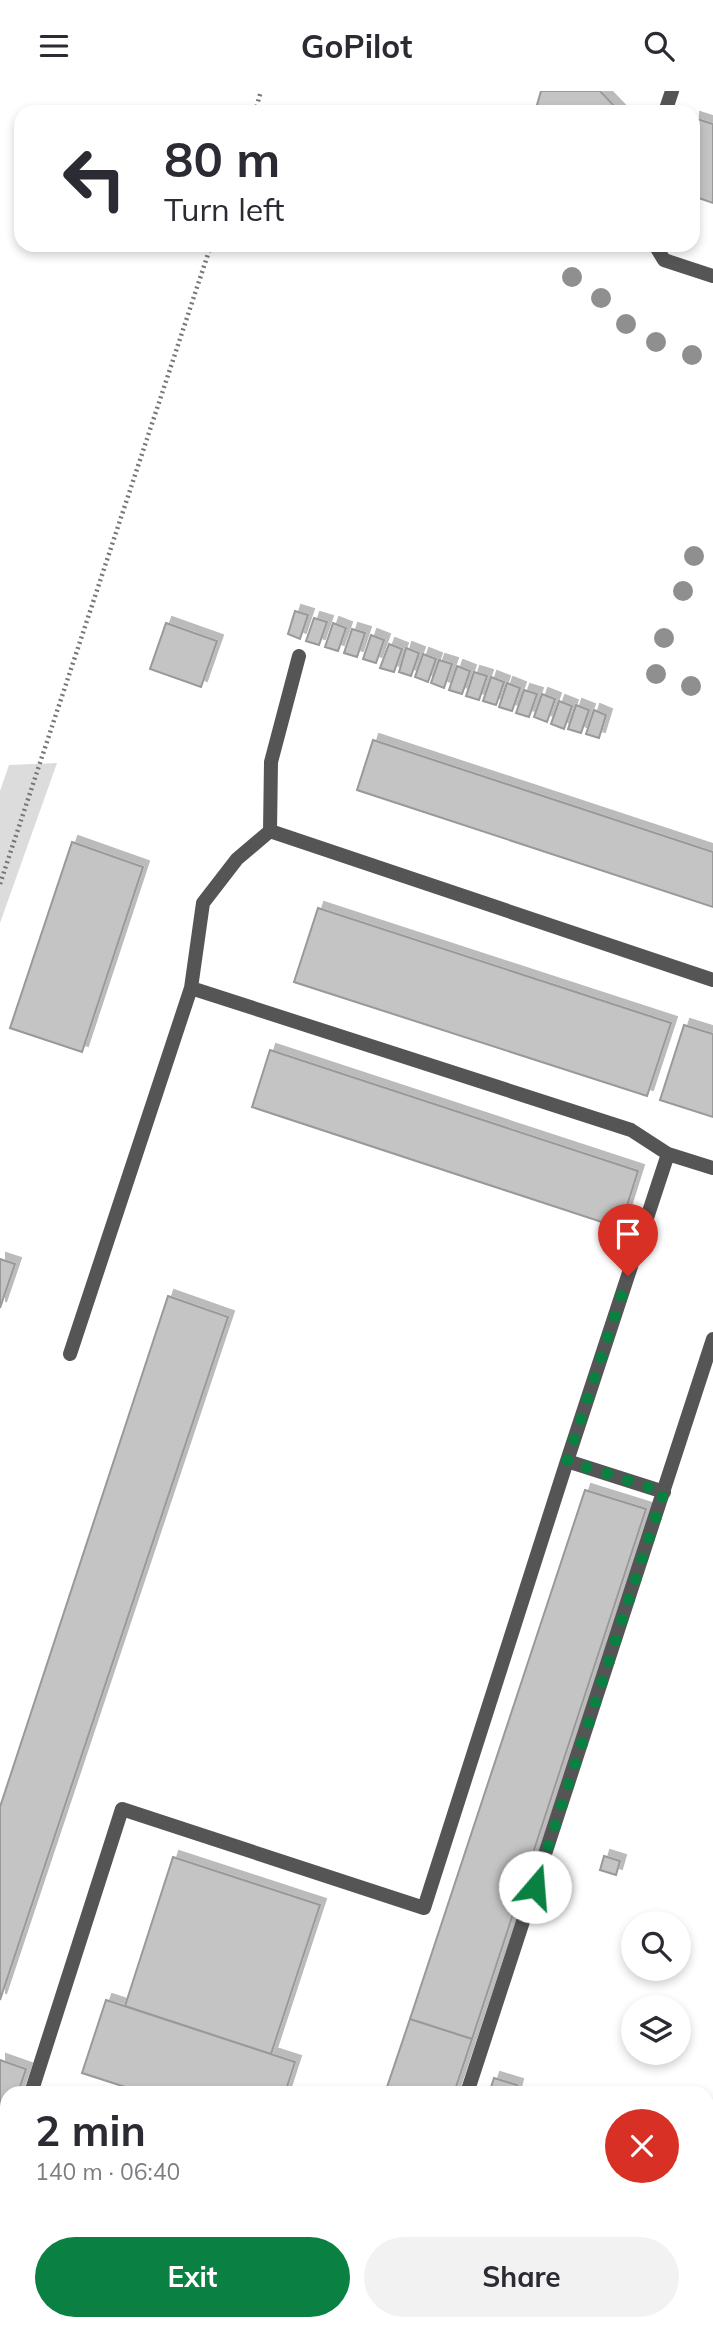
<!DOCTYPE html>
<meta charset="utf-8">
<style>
body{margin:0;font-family:Mulish,sans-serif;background:#f2f2f3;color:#2b2b33;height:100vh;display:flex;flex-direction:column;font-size:26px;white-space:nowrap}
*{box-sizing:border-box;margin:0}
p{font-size:23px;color:#7c7c81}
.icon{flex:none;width:38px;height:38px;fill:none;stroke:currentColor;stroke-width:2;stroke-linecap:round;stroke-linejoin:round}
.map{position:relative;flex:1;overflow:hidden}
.sheet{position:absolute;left:0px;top:1995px;width:714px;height:245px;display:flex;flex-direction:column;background:#fff;border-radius:21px 21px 0 0;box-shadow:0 4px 10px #0003}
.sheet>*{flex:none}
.top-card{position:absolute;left:14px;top:14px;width:686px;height:147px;border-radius:21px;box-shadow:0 4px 10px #0003;background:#fff;color:#2b2b33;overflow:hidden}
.tools{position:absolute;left:621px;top:1820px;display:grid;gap:14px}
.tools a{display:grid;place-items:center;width:70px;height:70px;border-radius:50%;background:#fff;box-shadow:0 4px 10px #0003;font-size:35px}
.pin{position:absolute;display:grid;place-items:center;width:60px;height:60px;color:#fff;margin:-72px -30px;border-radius:50% 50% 50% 0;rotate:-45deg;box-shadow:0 0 7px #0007}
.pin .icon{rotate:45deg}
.me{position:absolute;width:77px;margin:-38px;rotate:18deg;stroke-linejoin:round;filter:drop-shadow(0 0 5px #0008)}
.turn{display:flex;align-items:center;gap:24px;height:147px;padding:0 35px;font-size:32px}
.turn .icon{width:91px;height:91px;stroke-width:2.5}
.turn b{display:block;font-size:49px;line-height:60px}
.round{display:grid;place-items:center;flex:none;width:74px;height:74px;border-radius:37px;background:#f2f2f3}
.headline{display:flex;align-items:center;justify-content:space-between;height:119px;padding:0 35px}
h1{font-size:42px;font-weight:700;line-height:52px}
.button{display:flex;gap:14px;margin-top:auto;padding:14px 35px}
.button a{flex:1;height:80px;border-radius:42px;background:#0b8043;color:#fff;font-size:28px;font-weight:700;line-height:80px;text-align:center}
.button a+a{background:#f2f2f3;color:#2b2b33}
header{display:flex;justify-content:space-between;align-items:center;height:91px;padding:0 35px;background:#fff;font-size:32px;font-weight:700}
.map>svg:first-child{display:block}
</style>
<header><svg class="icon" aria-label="menu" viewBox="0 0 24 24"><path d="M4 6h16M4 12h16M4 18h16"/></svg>GoPilot<svg class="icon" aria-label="search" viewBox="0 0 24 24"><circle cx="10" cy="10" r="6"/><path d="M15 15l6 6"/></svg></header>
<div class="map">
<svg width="713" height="2240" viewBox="0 0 713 2240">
<defs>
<filter id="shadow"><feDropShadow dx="6" dy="-6" stdDeviation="0" flood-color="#0004"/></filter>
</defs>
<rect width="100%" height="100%" fill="#fff"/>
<path fill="#dcdcdc" d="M 57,672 L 0,832 L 0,700 L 9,674 Z"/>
<path fill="#c4c4c4" stroke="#999" stroke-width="2" filter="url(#shadow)" d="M 541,0 L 600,0 L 620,21 L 535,21 Z
M 694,27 L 713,33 L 713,112 L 693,105 Z
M 295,520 L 308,524 L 300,548 L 288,543 Z
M 314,527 L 327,531 L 319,554 L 306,550 Z
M 166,532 L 217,550 L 201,596 L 150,578 Z
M 333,532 L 346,537 L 338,560 L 325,556 Z
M 352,538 L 365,542 L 357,566 L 344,562 Z
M 371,544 L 384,549 L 376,572 L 363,568 Z
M 389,553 L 402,558 L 394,581 L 380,577 Z
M 406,557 L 419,562 L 411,585 L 399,581 Z
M 423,563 L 436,568 L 428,591 L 415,586 Z
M 439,569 L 452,573 L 444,597 L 431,592 Z
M 457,575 L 470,580 L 462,603 L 449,599 Z
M 474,581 L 487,585 L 479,609 L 466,605 Z
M 491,586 L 504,591 L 496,614 L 483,610 Z
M 507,592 L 520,597 L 512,620 L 499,616 Z
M 524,599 L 537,603 L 529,626 L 516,622 Z
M 542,603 L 555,608 L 547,631 L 534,626 Z
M 559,610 L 572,615 L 564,638 L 551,633 Z
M 576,614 L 589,619 L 581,642 L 568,638 Z
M 594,619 L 606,624 L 599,647 L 586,643 Z
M 373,649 L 713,761 L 713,816 L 357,699 Z
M 72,751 L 143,776 L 82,961 L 10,937 Z
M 318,817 L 671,932 L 647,1005 L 294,891 Z
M 684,934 L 713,943 L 713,1026 L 660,1009 Z
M 270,959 L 638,1080 L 620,1137 L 252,1016 Z
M 0,1168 L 15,1173 L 0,1217 Z
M 168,1205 L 228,1226 L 0,1909 L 0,1716 Z
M 585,1399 L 646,1418 L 472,1948 L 410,1928 Z
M 604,1765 L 620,1770 L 616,1784 L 600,1779 Z
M 173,1766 L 320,1814 L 271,1963 L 125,1915 Z
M 106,1909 L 295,1971 L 285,2002 L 144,2002 L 82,1982 Z
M 410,1928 L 472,1948 L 454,2002 L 385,2002 Z
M 0,1969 L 26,1978 L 18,2002 L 7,2002 L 7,2029 L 0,2026 Z
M 494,1987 L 517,1994 L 515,2002 L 489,2002 Z"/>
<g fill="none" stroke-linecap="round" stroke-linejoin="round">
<path stroke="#777" stroke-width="4.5" stroke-dasharray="2 3.5" stroke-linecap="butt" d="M 255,21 L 261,0
M 0,793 L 211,154"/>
<path stroke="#555" stroke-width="14" d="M 665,21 L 672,0
M 655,154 L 664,169 L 713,185
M 270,740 L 713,889
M 191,897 L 631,1039 L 668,1063 L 713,1077
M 70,1263 L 191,897 L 203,812 L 237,768 L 270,740 L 271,671 L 299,565
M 567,1370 L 664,1401
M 31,2002 L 122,1718 L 424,1817 L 567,1370 L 668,1063
M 467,2002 L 713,1248
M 346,2233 L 368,2240
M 262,2240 L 265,2233
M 388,2240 L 390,2233"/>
</g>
<g fill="#8f8f8f">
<circle cx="572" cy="186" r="10"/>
<circle cx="601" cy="207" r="10"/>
<circle cx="626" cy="233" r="10"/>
<circle cx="656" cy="251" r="10"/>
<circle cx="692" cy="264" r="10"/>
<circle cx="694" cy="465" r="10"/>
<circle cx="683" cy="500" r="10"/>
<circle cx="664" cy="547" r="10"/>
<circle cx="656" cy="583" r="10"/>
<circle cx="691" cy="595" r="10"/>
</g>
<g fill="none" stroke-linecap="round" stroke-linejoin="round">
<path stroke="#0b8043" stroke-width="12" stroke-dasharray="0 21.6" d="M 535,1796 L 664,1401 L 567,1370 L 628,1185"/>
</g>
</svg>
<div class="tools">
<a><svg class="icon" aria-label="search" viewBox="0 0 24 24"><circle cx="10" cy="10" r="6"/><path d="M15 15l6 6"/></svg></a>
<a><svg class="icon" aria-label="layers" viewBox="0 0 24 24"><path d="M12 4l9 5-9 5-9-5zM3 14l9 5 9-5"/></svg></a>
</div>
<div class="pin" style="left:628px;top:1185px;background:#d93025"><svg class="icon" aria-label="arrive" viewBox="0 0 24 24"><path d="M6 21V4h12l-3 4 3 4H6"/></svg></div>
<svg class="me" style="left:535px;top:1796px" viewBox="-20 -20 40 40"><circle r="19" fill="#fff"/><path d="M0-13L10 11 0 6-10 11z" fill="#0b8043"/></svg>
<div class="top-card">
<div class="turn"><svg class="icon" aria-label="left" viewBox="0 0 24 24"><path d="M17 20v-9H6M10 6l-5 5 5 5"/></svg><div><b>80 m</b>Turn left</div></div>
</div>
<section class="sheet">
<div class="headline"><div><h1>2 min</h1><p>140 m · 06:40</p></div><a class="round" style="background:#d93025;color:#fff"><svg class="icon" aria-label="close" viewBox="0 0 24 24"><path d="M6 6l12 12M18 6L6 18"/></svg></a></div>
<div class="button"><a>Exit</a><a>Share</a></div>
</section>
</div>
